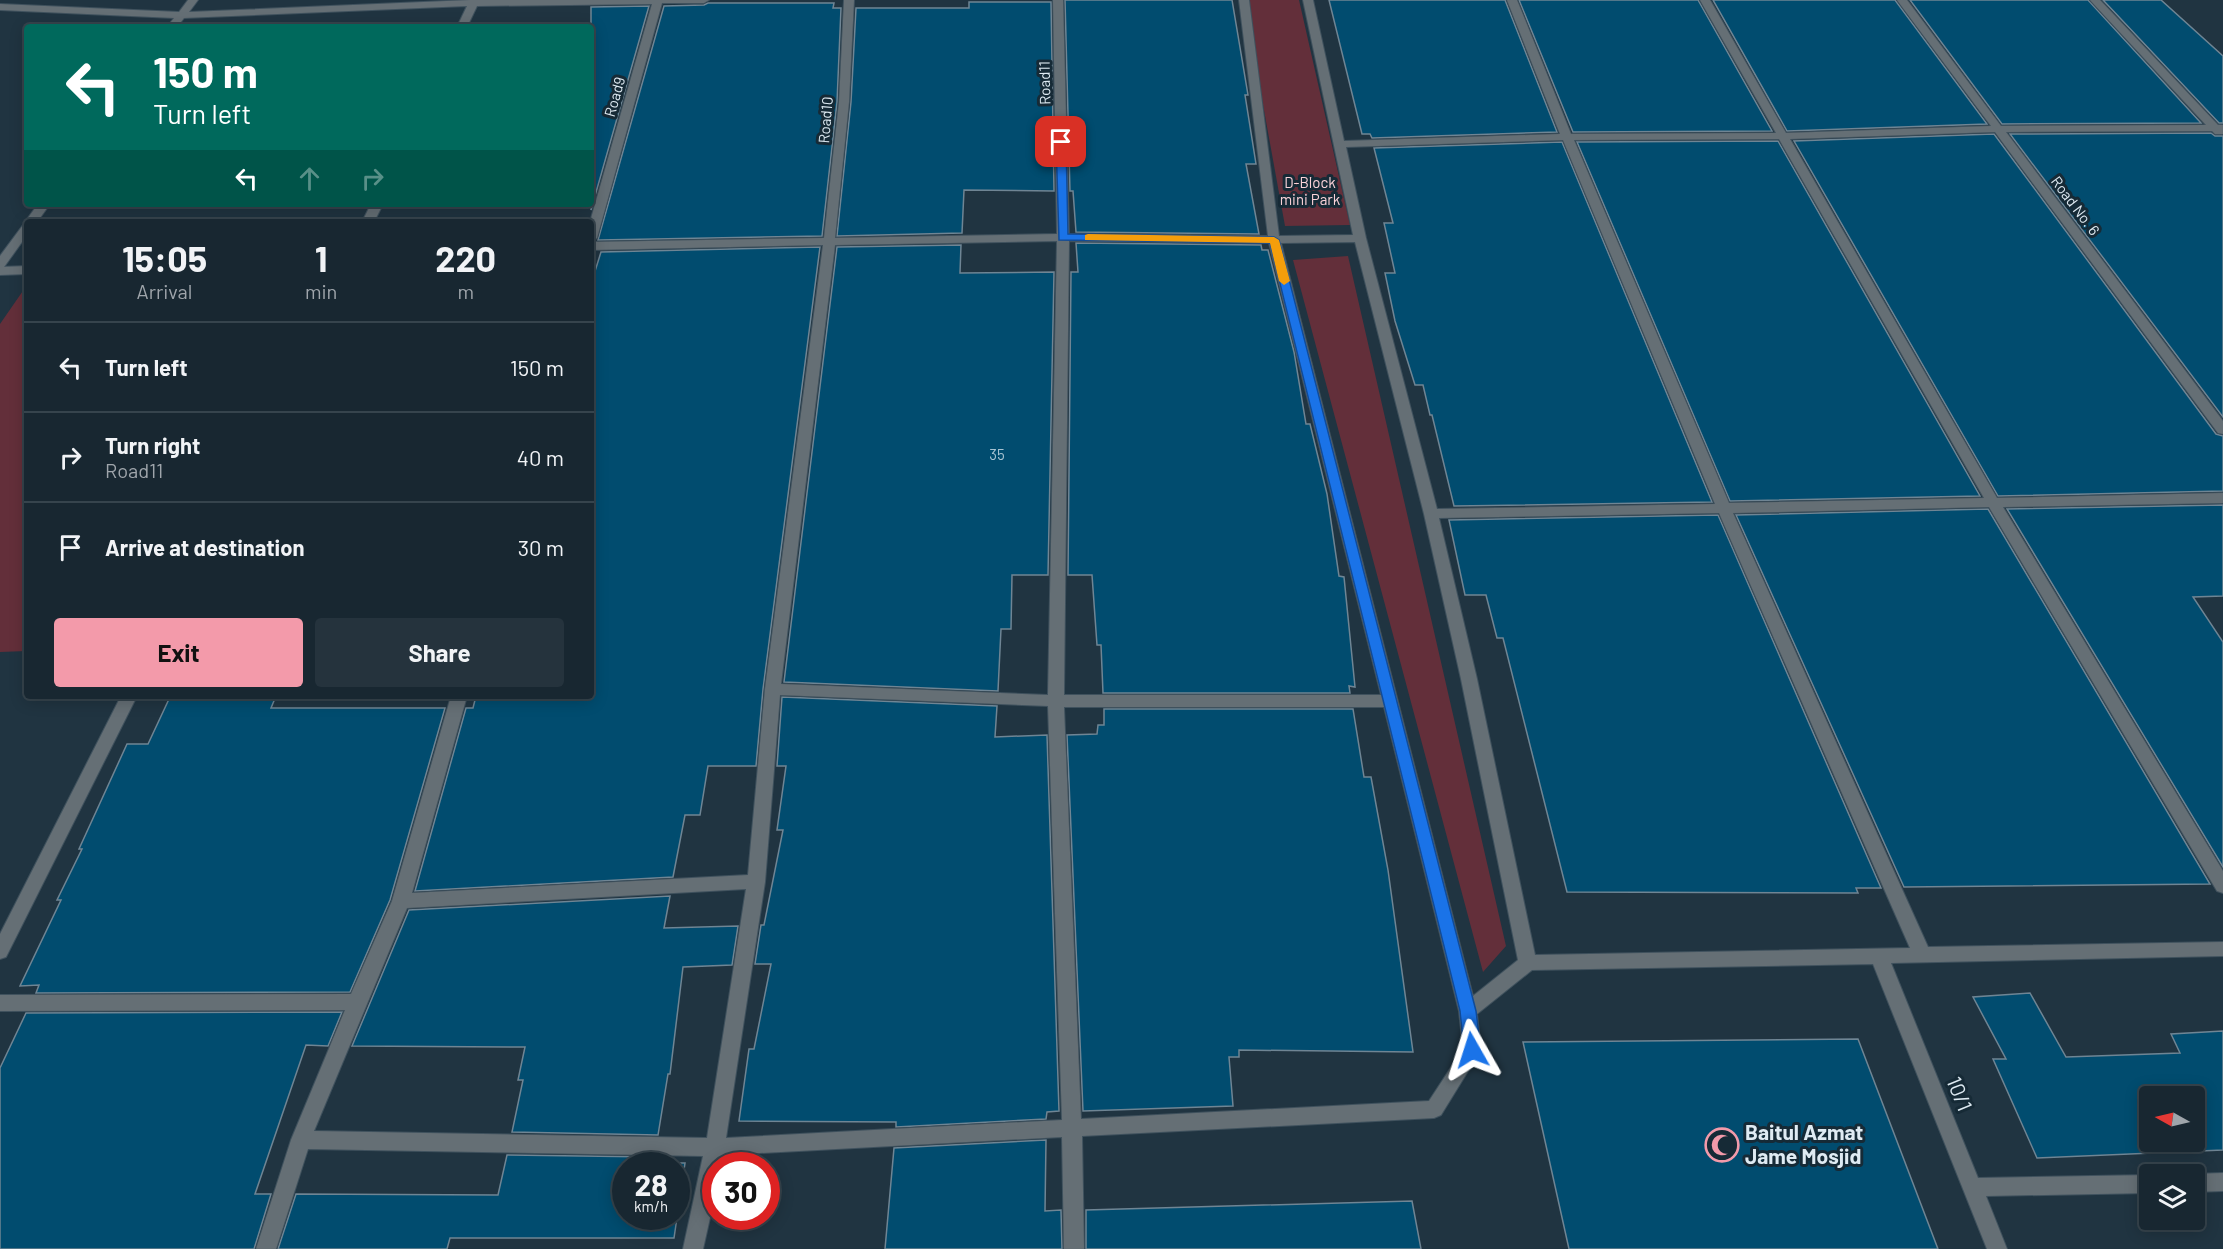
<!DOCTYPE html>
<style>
body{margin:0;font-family:Barlow,sans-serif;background:#25333d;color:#f1f3f6;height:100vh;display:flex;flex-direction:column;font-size:22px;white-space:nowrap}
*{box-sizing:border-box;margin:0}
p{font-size:20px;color:#9fa5ab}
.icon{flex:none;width:33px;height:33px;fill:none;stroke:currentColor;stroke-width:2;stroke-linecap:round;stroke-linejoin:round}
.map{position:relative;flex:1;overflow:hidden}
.side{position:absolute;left:24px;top:219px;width:570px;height:480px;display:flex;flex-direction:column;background:#182731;border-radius:6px;box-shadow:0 3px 15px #0003,0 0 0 2px #36444d}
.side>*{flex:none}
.top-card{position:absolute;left:24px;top:24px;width:570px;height:183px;border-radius:6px;box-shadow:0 3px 15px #0003,0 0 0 2px #36444d;background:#00695c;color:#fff;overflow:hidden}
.needle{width:39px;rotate:278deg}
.controls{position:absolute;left:2139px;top:1086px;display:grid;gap:12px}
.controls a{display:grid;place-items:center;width:66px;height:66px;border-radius:6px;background:#182731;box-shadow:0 3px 15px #0003,0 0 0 2px #36444d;font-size:30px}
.speed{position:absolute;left:612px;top:1152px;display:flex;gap:12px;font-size:30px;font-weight:700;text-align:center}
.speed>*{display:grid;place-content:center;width:78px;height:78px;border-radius:50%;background:#182731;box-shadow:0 3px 15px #0003,0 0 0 2px #36444d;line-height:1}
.speed small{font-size:15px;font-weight:400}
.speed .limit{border:9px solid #d22;background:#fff;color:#111}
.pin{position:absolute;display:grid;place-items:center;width:51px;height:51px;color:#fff;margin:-26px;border-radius:12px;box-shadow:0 3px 9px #0006}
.me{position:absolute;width:66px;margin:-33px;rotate:354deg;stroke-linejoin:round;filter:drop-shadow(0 0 4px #0008)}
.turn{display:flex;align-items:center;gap:21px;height:126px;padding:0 30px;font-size:27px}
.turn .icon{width:78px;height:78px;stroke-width:2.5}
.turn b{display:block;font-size:42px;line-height:51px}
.lanes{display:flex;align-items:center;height:57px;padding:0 30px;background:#0003;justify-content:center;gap:30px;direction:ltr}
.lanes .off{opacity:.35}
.eta{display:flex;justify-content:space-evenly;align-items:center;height:102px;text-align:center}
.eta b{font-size:36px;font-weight:700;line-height:42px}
.cta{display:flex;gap:12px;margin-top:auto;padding:12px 30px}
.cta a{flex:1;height:69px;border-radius:6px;background:#f39aaa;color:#111;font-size:24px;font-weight:700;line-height:69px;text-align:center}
.cta a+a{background:#25333d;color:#f1f3f6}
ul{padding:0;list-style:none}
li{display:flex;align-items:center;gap:18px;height:90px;padding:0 30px;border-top:2px solid #36444d}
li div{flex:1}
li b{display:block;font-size:22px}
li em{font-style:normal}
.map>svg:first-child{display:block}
</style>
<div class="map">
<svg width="2223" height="1249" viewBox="0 0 2223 1249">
<rect width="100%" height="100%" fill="#203441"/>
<path fill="#632f3a" d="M 1244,0 L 1299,0 L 1350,225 L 1285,226 Z
M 1348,256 L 1506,946 L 1483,972 L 1293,260 Z
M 27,285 L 27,651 L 0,652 L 0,324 Z"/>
<path fill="#014c6f" stroke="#6f8594" stroke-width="1.5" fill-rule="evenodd" d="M 1065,0 L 1232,0 L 1248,95 L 1245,95 L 1256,164 L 1246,164 L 1259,234 L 1076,232 L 1073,191 L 1070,191 Z
M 1329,0 L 1505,0 L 1557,132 L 1372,138 L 1370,134 L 1362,134 Z
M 1519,0 L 1698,0 L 1772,131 L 1573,132 Z
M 1713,0 L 1895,0 L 1987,124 L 1787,131 Z
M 1910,0 L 2088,0 L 2201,123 L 2002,124 Z
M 2103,0 L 2161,0 L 2223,56 L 2223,123 L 2219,123 Z
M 969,2 L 1051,2 L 1054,191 L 964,190 L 962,233 L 837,236 L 851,102 L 856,8 L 969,8 Z
M 708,3 L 834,3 L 833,8 L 841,8 L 837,102 L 822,236 L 598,240 L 664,6 L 704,5 Z
M 649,6 L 591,210 L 591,7 Z
M 2211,133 L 2215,136 L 2223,136 L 2223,417 L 2010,134 Z
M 1994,134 L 2216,434 L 2223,436 L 2223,491 L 1998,496 L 1794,141 Z
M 1778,141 L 1980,496 L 1730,501 L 1577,142 Z
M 1562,142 L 1712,502 L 1454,506 L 1432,415 L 1430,415 L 1423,385 L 1415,385 L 1395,321 L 1385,273 L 1395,273 L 1384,223 L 1393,223 L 1374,148 Z
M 1076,243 L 1261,245 L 1262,250 L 1268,250 L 1294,352 L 1306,424 L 1310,424 L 1327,494 L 1339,576 L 1344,577 L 1355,687 L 1349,686 L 1350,693 L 1103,693 L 1101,645 L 1097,645 L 1092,575 L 1068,575 L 1071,272 L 1078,272 Z
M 961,245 L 960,273 L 1054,272 L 1048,575 L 1012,575 L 1011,629 L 1001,629 L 998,691 L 784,682 L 837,247 Z
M 820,247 L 763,689 L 756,766 L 708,766 L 700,815 L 685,815 L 673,877 L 415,891 L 466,708 L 473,708 L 476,696 L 591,696 L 591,284 L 601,252 Z
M 2223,505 L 2223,596 L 2193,597 L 2223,642 L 2223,867 L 2007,509 Z
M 1988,509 L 2210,884 L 1904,887 L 1736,515 Z
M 1718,515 L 1881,888 L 1856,888 L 1858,893 L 1567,892 L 1503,638 L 1497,638 L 1486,595 L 1465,595 L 1449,520 Z
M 276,696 L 271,708 L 445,708 L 390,900 L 350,992 L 36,993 L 39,985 L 20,986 L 61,900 L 57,900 L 82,849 L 79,849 L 127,744 L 148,744 L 170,697 Z
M 782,697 L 997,706 L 995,737 L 1047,735 L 1059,1111 L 1047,1112 L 1046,1119 L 896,1127 L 896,1122 L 739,1121 L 749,1049 L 754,1049 L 771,964 L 755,964 L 761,925 L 764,925 L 783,830 L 777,830 L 786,766 L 777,766 Z
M 1104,709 L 1353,709 L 1364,777 L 1371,777 L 1388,870 L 1413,1052 L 1239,1050 L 1239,1057 L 1229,1057 L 1233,1106 L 1083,1111 L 1067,735 L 1097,734 L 1098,725 L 1104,725 Z
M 670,896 L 664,928 L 738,926 L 732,965 L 683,967 L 670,1074 L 668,1074 L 658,1135 L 512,1132 L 523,1080 L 518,1080 L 525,1047 L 352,1046 L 409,910 Z
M 2030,993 L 2066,1057 L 2180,1053 L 2171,1034 L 2223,1031 L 2223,1150 L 2037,1158 L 1993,1059 L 2006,1059 L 1973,997 ZM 2150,1096 L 2194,1096 L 2194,1142 L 2150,1142 Z
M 342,1012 L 328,1046 L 306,1045 L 255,1194 L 271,1194 L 254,1249 L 0,1249 L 0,1068 L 26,1013 Z
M 1858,1039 L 1938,1249 L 1569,1249 L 1523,1042 Z
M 1046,1140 L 1045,1211 L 1061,1210 L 1062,1249 L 885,1249 L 894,1148 Z
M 507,1155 L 654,1157 L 654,1163 L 685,1163 L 674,1238 L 450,1238 L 447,1249 L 278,1249 L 296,1194 L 498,1195 ZM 626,1166 L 676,1166 L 676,1216 L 626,1216 Z
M 1412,1201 L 1421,1249 L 1086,1249 L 1086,1210 Z"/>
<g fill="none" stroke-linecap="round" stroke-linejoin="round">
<g stroke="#3f515d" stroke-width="2">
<path id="street" d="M 188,0 L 198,0 L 189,12 L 470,0 L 709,0 L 704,3 L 662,3 L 597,238 L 591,242 L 590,222 L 652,4 L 477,6 L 467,27 L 457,27 L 467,6 L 184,18 L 177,27 L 167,27 L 174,18 L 0,10 L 0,4 L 179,12 Z
M 844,0 L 854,0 L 849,102 L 835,238 L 1057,234 L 1053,0 L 1063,0 L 1069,234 L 1268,236 L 1239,0 L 1249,0 L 1279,236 L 1353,235 L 1303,0 L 1313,0 L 1344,141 L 1560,134 L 1507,0 L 1517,0 L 1571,134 L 1776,133 L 1700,0 L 1710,0 L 1786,133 L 1991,126 L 1897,0 L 1907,0 L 2001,126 L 2206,125 L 2090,0 L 2100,0 L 2218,125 L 2223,125 L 2223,134 L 2215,134 L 2212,131 L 2006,132 L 2223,421 L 2223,434 L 2218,433 L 1995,132 L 1790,139 L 1997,498 L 2223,493 L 2223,503 L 2003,507 L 2223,871 L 2223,893 L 2217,891 L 1989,507 L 1733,513 L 1928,947 L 2223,942 L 2223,956 L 1891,963 L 1978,1178 L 2150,1175 L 2150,1193 L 1986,1196 L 2007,1249 L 1987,1249 L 1873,964 L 1532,970 L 1477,1014 L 1481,1050 L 1441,1115 L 1434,1118 L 1082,1136 L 1084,1249 L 1064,1249 L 1062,1137 L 723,1155 L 721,1166 L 716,1166 L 716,1191 L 703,1249 L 683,1249 L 703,1156 L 308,1149 L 276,1249 L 256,1249 L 291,1140 L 345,1010 L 0,1011 L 0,995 L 351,994 L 392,901 L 451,696 L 467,696 L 412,893 L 748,875 L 765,689 L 823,245 L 591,250 L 591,242 L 824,238 L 839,102 ZM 1779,139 L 1984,498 L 1729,503 L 1574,140 ZM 1563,140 L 1715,504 L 1437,509 L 1366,238 L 1346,147 ZM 1057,241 L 1048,695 L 781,684 L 835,245 ZM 1069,241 L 1269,243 L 1381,695 L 1064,695 ZM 1355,242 L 1424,514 L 1461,679 L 1518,960 L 1473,996 L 1281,243 ZM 1719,513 L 1910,948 L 1535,955 L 1477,679 L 1439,518 ZM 780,695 L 1048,706 L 1062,1120 L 726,1138 L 765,882 ZM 1064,707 L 1384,707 L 1459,1011 L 1463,1049 L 1429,1101 L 1081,1119 ZM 746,889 L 707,1138 L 314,1131 L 407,908 Z
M 38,204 L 50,204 L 37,222 L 27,222 L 27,235 L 4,267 L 1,267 L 27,266 L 27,274 L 0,275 L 0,256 L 23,225 L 26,224 L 25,222 Z
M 371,204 L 383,204 L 374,222 L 362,222 Z
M 121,696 L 137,696 L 6,957 L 0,959 L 0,934 Z
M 2223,1173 L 2223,1191 L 2194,1192 L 2194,1174 L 2192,1174 Z"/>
</g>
<use href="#street" fill="#656f75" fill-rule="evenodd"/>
</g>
<path fill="#1a73e8" stroke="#114b97" stroke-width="1.5" d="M 1061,139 L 1066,142 L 1068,234 L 1274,237 L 1279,240 L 1476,1011 L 1481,1050 L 1478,1055 L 1472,1058 L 1466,1055 L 1464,1050 L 1460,1011 L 1270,243 L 1059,240 L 1056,142 Z"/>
<path fill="#f59e0b" d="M 1088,234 L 1274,237 L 1279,240 L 1290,281 L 1284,285 L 1279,281 L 1270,243 L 1085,240 L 1085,235 Z"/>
<defs>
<g id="mosque-ring" transform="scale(1.725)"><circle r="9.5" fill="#162a36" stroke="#f39aaa" stroke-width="1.5"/><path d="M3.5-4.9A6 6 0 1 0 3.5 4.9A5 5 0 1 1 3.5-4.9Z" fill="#f39aaa"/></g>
</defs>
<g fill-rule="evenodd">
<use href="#mosque-ring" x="1722" y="1145"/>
</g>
<g text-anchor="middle" stroke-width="6" stroke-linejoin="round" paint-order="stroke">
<g font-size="15" fill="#dfebf3" stroke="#162a36">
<text transform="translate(1045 83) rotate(-91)" y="5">Road11</text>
<text transform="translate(615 97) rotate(-74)" y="5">Road9</text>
<text transform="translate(826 120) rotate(-85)" y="5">Road10</text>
<text transform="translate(2075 206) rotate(53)" y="5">Road No. 6</text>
</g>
<g font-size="15" fill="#fbd2d8" stroke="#162a36">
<text x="1310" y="188">D-Block<tspan x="1310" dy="17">mini Park</tspan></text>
</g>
<g font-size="15" fill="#a8c3d2">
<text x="997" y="460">35</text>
</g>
<g font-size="21" fill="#dfebf3" stroke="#162a36">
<text transform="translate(1959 1094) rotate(68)" y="7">10/1</text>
</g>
<g font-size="21" font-weight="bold" fill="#dfebf3" stroke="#162a36" text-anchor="start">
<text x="1745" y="1140">Baitul Azmat<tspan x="1745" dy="24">Jame Mosjid</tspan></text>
</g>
</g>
</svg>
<div class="controls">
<a><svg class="needle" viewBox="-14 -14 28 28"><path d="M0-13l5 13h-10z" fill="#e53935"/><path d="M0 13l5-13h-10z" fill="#9fa5ab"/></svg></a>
<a><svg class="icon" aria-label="layers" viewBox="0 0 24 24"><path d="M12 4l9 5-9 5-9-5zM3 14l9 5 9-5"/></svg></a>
</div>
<div class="speed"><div>28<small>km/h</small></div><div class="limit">30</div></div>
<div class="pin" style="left:1061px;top:142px;background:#d93025"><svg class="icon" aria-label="arrive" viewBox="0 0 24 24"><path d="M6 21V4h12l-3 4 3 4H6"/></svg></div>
<svg class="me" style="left:1472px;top:1050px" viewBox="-20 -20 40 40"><path d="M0-17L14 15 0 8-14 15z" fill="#1a73e8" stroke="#fff" stroke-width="4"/></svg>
<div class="top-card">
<div class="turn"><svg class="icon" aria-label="left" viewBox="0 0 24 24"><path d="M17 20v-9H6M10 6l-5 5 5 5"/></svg><div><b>150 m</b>Turn left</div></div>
<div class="lanes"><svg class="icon" aria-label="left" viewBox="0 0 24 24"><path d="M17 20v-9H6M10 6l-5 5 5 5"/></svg><svg class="icon off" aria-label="ahead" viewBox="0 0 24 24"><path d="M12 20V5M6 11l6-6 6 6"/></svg><svg class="icon off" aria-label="right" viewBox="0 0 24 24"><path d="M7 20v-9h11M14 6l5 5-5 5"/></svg></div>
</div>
<section class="side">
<div class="eta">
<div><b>15:05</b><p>Arrival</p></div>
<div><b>1</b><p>min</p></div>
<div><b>220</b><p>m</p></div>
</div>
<ul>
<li><svg class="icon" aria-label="left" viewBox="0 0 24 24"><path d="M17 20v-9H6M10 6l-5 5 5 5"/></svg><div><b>Turn left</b></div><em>150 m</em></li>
<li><svg class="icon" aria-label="right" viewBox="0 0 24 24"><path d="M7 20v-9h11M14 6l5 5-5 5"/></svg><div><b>Turn right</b><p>Road11</p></div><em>40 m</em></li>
<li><svg class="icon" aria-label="arrive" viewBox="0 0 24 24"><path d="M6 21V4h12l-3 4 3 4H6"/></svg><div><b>Arrive at destination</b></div><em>30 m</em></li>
</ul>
<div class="cta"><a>Exit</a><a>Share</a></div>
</section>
</div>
